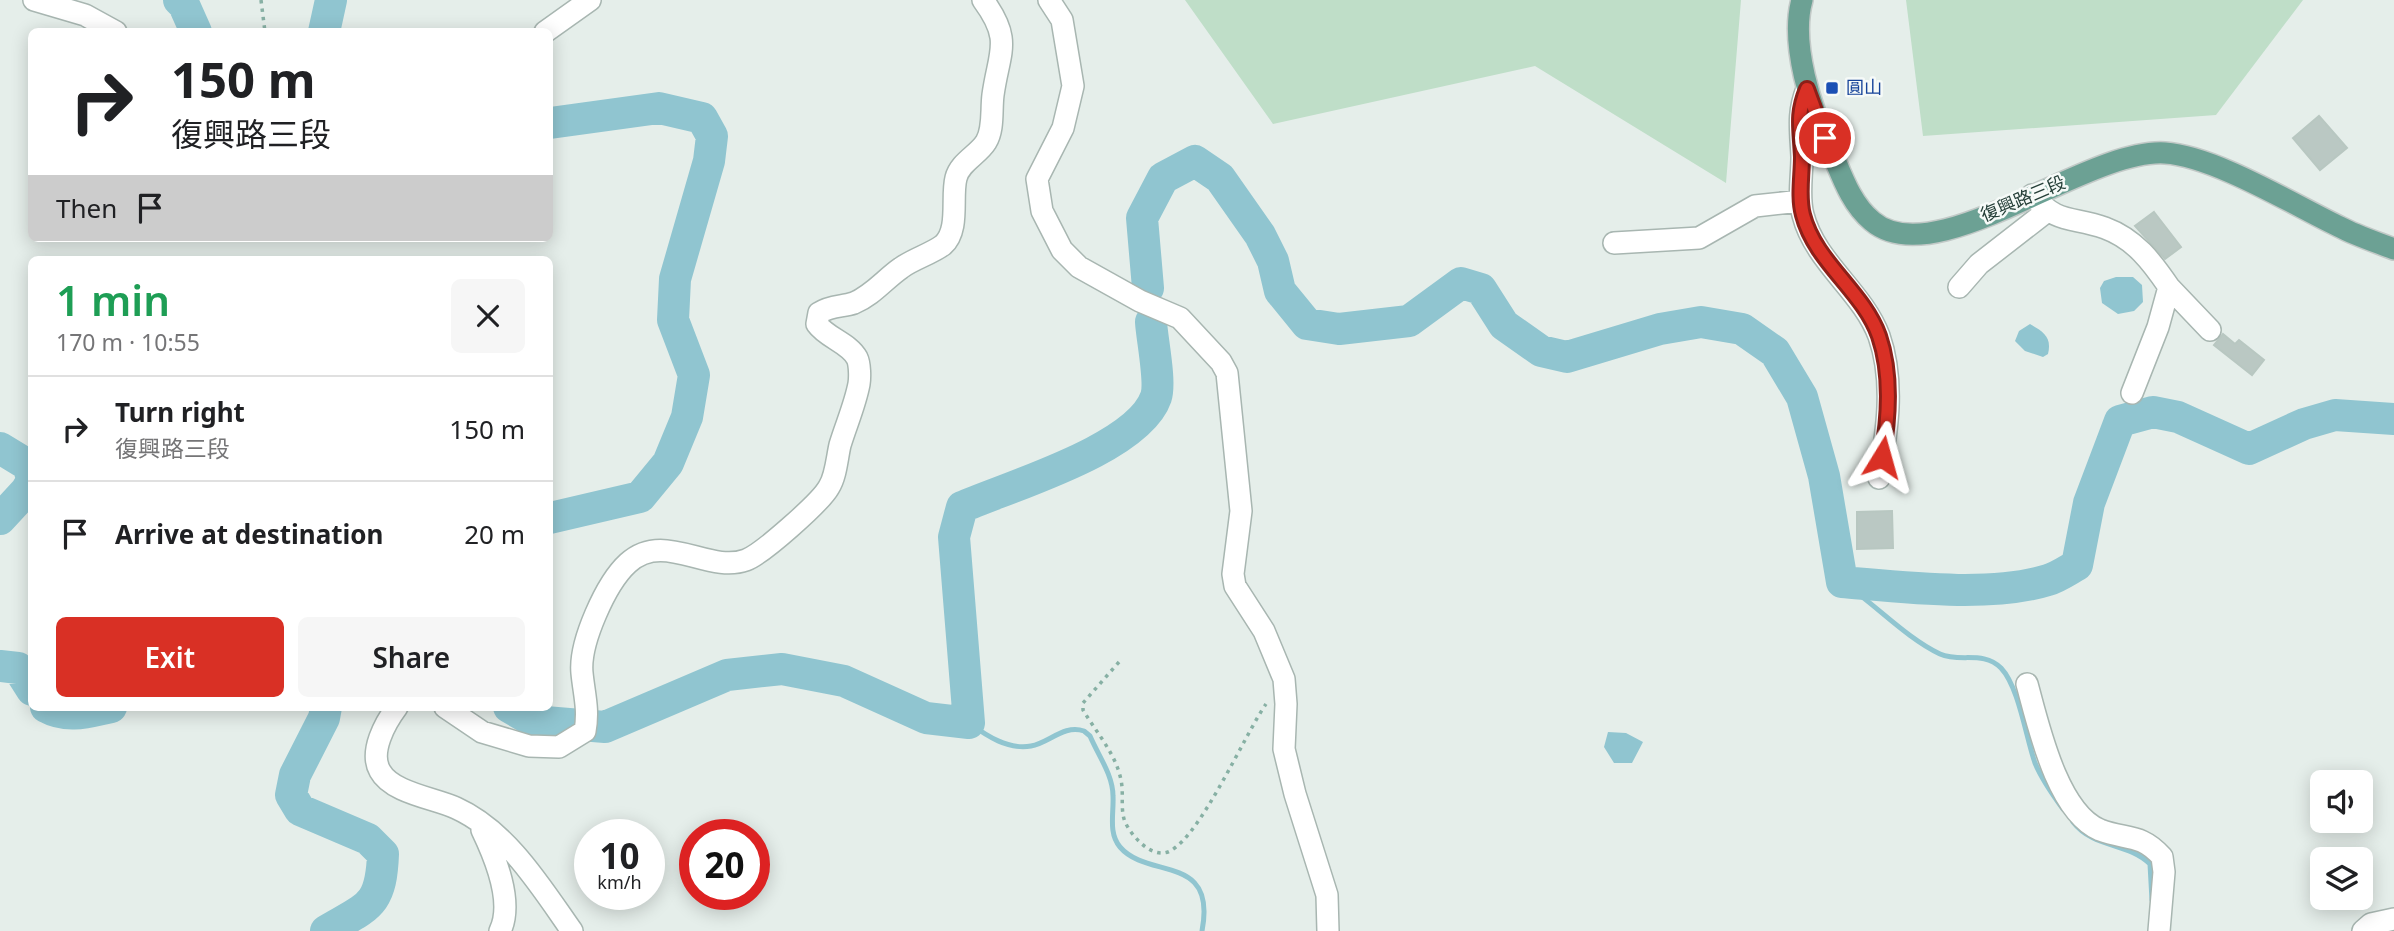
<!DOCTYPE html>
<meta charset="utf-8">
<style>
body{margin:0;font-family:"Noto Sans","Noto Sans TC",sans-serif;background:#f6f6f6;color:#202124;height:100vh;display:flex;flex-direction:column;font-size:26px;white-space:nowrap}
*{box-sizing:border-box;margin:0}
p{font-size:23px;color:#757577}
.icon{flex:none;width:38px;height:38px;fill:none;stroke:currentColor;stroke-width:2;stroke-linecap:round;stroke-linejoin:round}
.map{position:relative;flex:1;overflow:hidden}
.side{position:absolute;left:28px;top:256px;width:525px;height:455px;display:flex;flex-direction:column;background:#fff;border-radius:10px;box-shadow:0 4px 18px #0003}
.side>*{flex:none}
.guide{position:absolute;left:28px;top:28px;width:525px;height:214px;border-radius:10px;box-shadow:0 4px 18px #0003;background:#fff;color:#202124;overflow:hidden}
.fabs{position:absolute;left:2310px;top:770px;display:grid;gap:14px}
.fabs a{display:grid;place-items:center;width:63px;height:63px;border-radius:10px;background:#fff;box-shadow:0 4px 18px #0003;font-size:35px}
.speed{position:absolute;left:574px;top:819px;display:flex;gap:14px;font-size:35px;font-weight:700;text-align:center}
.speed>*{display:grid;place-content:center;width:91px;height:91px;border-radius:50%;background:#fff;box-shadow:0 4px 18px #0003;line-height:1}
.speed small{font-size:18px;font-weight:400}
.speed .limit{border:10px solid #d22;background:#fff;color:#111}
.pin{position:absolute;display:grid;place-items:center;width:60px;height:60px;color:#fff;margin:-30px;border:4px solid #fff;border-radius:50%;box-shadow:0 2px 7px #0007}
.me{position:absolute;width:77px;margin:-38px;rotate:8deg;stroke-linejoin:round;filter:drop-shadow(0 0 5px #0008)}
.turn{display:flex;align-items:center;gap:24px;height:147px;padding:0 28px;font-size:32px}
.turn .icon{width:91px;height:91px;stroke-width:2.5}
.turn b{display:block;font-size:49px;line-height:60px}
.then{display:flex;align-items:center;height:66px;padding:0 28px;background:#0003;gap:14px;font-size:26px}
.round{display:grid;place-items:center;flex:none;width:74px;height:74px;border-radius:10px;background:#f6f6f6}
.overview{display:flex;align-items:center;justify-content:space-between;height:119px;padding:0 28px}
h1{font-size:42px;font-weight:600;line-height:52px;color:#1e9e55}
.primary-button{display:flex;gap:14px;margin-top:auto;padding:14px 28px}
.primary-button a{flex:1;height:80px;border-radius:10px;background:#d93025;color:#fff;font-size:28px;font-weight:600;line-height:80px;text-align:center}
.primary-button a+a{background:#f6f6f6;color:#202124}
ul{padding:0;list-style:none}
li{display:flex;align-items:center;gap:21px;height:105px;padding:0 28px;border-top:2px solid #e0e0e0}
li div{flex:1}
li b{display:block;font-size:26px}
li em{font-style:normal}
.map>svg:first-child{display:block}
</style>
<div class="map">
<svg width="2394" height="931" viewBox="0 0 2394 931">
<rect width="100%" height="100%" fill="#e5eeea"/>
<path fill="#bfdec8" d="M 1185,0 L 1741,0 L 1726,183 L 1535,66 L 1273,124 Z
M 1906,0 L 2303,0 L 2216,115 L 1923,136 Z"/>
<path fill="#90c5d0" d="M 2116,277 L 2133,277 L 2142,285 L 2143,302 L 2134,311 L 2118,314 L 2102,303 L 2100,288 L 2104,281 Z
M 2030,324 C 2044,332 2052,337 2048,354 L 2043,357 L 2025,351 L 2015,341 L 2019,331 Z
M 1608,732 L 1626,733 L 1643,742 L 1632,763 L 1614,763 L 1604,747 Z"/>
<g fill="none" stroke-linecap="round" stroke-linejoin="round">
<path stroke="#90c5d0" stroke-width="5" d="M 1842,582 C 1874,603 1906,638 1940,654 C 1960,663 1983,650 2001,668 C 2019,687 2026,738 2035,763 C 2042,780 2052,794 2063,809
M 969,723 C 987,736 1008,750 1031,746 C 1049,743 1064,724 1084,731 L 1090,736 C 1098,755 1113,775 1113,796 C 1114,813 1108,833 1120,847 C 1148,880 1217,853 1202,931
M 2073,822 C 2094,849 2128,842 2150,864 L 2152,900"/>
<path stroke="#90c5d0" stroke-width="32" d="M 179,0 L 184,5 L 196,32
M 324,32 L 331,0
M 550,123 L 659,108 L 702,118 L 712,136 L 709,161 L 675,279 L 673,320 L 694,375 L 687,417 L 668,463 L 640,497 L 550,518
M 1148,288 L 1142,218 L 1163,178 L 1195,161 L 1220,178 L 1260,235 L 1273,261 L 1280,291 L 1307,324 L 1339,329 L 1409,321 L 1461,283 L 1481,289 L 1504,325 L 1541,351 L 1567,357 L 1660,329 L 1701,322 L 1742,329 L 1775,352 L 1802,397 L 1824,476 L 1842,582 C 1901,587 1991,598 2048,580 C 2058,577 2068,570 2077,565 L 2089,503 L 2120,421 L 2153,412 L 2178,417 L 2249,449 L 2304,424 L 2335,415 L 2394,419
M 0,448 L 28,465 L 32,478
M 0,519 L 26,491 L 32,481
M 0,666 L 18,668 L 32,690
M 46,707 C 68,719 88,712 111,707
M 509,707 L 533,721 L 605,727 L 727,675 L 782,669 L 844,681 L 926,718 L 969,723 L 954,537 L 962,507 C 1010,486 1138,449 1156,397 C 1161,382 1152,339 1151,322
M 326,931 C 368,906 381,907 383,854 L 368,839 L 300,810 L 291,795 L 295,775 L 324,718 L 326,707"/>
</g>
<path fill="#bac8c3" stroke="#b8c7c1" stroke-width="2" d="M 2319,116 L 2347,148 L 2320,170 L 2293,138 Z
M 2154,212 L 2181,247 L 2165,259 L 2135,226 Z
M 2223,334 L 2235,344 L 2239,340 L 2264,360 L 2252,375 L 2214,345 Z
M 1892,511 L 1893,548 L 1857,549 L 1857,512 Z"/>
<g fill="none" stroke-linecap="round" stroke-linejoin="round">
<g stroke="#a8b6b1" stroke-width="24">
<path id="minor" d="M 34,0 L 85,15 L 116,32
M 1049,0 L 1062,20 L 1073,86 L 1063,128 L 1037,179 L 1042,211 L 1062,250 L 1079,267 L 1140,301 L 1180,318 L 1221,362 L 1227,373 L 1241,511 L 1233,574 L 1235,586 L 1264,631 L 1284,679 L 1286,704 L 1284,749 L 1295,794 L 1327,895 L 1328,931
M 545,32 L 590,0
M 1807,89 C 1797,114 1801,131 1802,157 C 1802,176 1798,197 1803,215 C 1815,262 1862,291 1879,336 C 1895,382 1887,432 1879,478
M 2032,195 C 2058,225 2072,216 2105,228 C 2135,239 2152,262 2169,287 L 2158,327 L 2132,393
M 1614,243 L 1699,238 L 1755,206 L 1800,201
M 1959,287 L 1979,264 L 2046,212
M 2169,287 L 2210,330
M 2027,684 C 2038,724 2057,812 2100,830 C 2126,840 2141,833 2162,857 L 2164,872 L 2159,931
M 397,707 C 385,723 369,752 380,771 C 392,793 434,798 456,808 C 507,831 541,887 572,931
M 445,707 L 482,732 L 529,746 L 559,747 L 585,731 C 589,709 584,694 582,673 C 579,643 606,583 628,563 C 664,530 708,574 746,560 C 762,554 821,502 829,487 C 836,476 837,458 840,445 C 846,425 855,405 859,384 C 860,378 860,364 857,358 C 849,343 827,338 817,324 L 819,313 C 831,305 842,307 854,303 C 873,295 885,279 901,268 C 913,259 931,254 943,245 C 960,230 951,197 956,178 C 960,162 978,155 986,142 C 994,129 991,110 993,95 C 999,51 1013,41 983,0
M 482,830 C 495,857 514,902 500,931
M 2363,931 L 2371,924 L 2394,919"/>
</g>
<g stroke="#c2c9c7" stroke-width="24">
<path id="major" d="M 1802,0 C 1790,43 1811,110 1830,148 C 1841,173 1850,203 1872,221 C 1935,275 2085,148 2165,153 C 2214,156 2294,205 2340,227 C 2357,236 2376,242 2394,249"/>
</g>
<path stroke="#87b0a4" stroke-width="3.5" stroke-dasharray="3.5 5" stroke-linecap="butt" d="M 261,0 L 265,32
M 1119,662 L 1083,703 L 1083,710 C 1096,732 1116,754 1121,780 C 1124,794 1120,809 1125,822 C 1132,837 1153,860 1170,851 C 1201,835 1244,736 1266,704"/>
<use href="#minor" stroke="#fff" stroke-width="21"/>
<use href="#major" stroke="#6ca194" stroke-width="21"/>
</g>
<g fill="none" stroke-linecap="round" stroke-linejoin="round">
<g stroke="#8d1f18" stroke-width="18">
<path id="route" d="M 1825,138 L 1807,89 C 1796,115 1801,130 1802,157 C 1802,176 1798,197 1803,215 C 1815,262 1863,291 1879,336 C 1892,374 1889,418 1882,457"/>
</g>
<use href="#route" stroke="#d93025" stroke-width="12"/>
</g>
<rect fill="#1a4fb4" stroke="#f6faf8" stroke-width="2.5" x="1825" y="81" width="14" height="14" rx="3.5"/>
<g text-anchor="middle" stroke-width="5" stroke-linejoin="round" paint-order="stroke">
<g font-size="18" fill="#164399" stroke="#f6faf8" text-anchor="start">
<text x="1846" y="94">圓山</text>
</g>
<g font-size="18" fill="#253f38" stroke="#f6faf8">
<text transform="translate(2023 199) rotate(-23)" y="6">復興路三段</text>
</g>
</g>
</svg>
<div class="fabs">
<a><svg class="icon" aria-label="sound" viewBox="0 0 24 24"><path d="M4 9h4l5-4v14l-5-4H4zM17 9q2 3 0 6"/></svg></a>
<a><svg class="icon" aria-label="layers" viewBox="0 0 24 24"><path d="M12 4l9 5-9 5-9-5zM3 14l9 5 9-5"/></svg></a>
</div>
<div class="speed"><div>10<small>km/h</small></div><div class="limit">20</div></div>
<div class="pin" style="left:1825px;top:138px;background:#d93025"><svg class="icon" aria-label="arrive" viewBox="0 0 24 24"><path d="M6 21V4h12l-3 4 3 4H6"/></svg></div>
<svg class="me" style="left:1882px;top:457px" viewBox="-20 -20 40 40"><path d="M0-17L14 15 0 8-14 15z" fill="#d93025" stroke="#fff" stroke-width="4"/></svg>
<div class="guide">
<div class="turn"><svg class="icon" aria-label="right" viewBox="0 0 24 24"><path d="M7 20v-9h11M14 6l5 5-5 5"/></svg><div><b>150 m</b>復興路三段</div></div>
<div class="then">Then<svg class="icon" aria-label="arrive" viewBox="0 0 24 24"><path d="M6 21V4h12l-3 4 3 4H6"/></svg></div>
</div>
<section class="side">
<div class="overview"><div><h1>1 min</h1><p>170 m · 10:55</p></div><a class="round"><svg class="icon" aria-label="close" viewBox="0 0 24 24"><path d="M6 6l12 12M18 6L6 18"/></svg></a></div>
<ul>
<li><svg class="icon" aria-label="right" viewBox="0 0 24 24"><path d="M7 20v-9h11M14 6l5 5-5 5"/></svg><div><b>Turn right</b><p>復興路三段</p></div><em>150 m</em></li>
<li><svg class="icon" aria-label="arrive" viewBox="0 0 24 24"><path d="M6 21V4h12l-3 4 3 4H6"/></svg><div><b>Arrive at destination</b></div><em>20 m</em></li>
</ul>
<div class="primary-button"><a>Exit</a><a>Share</a></div>
</section>
</div>
